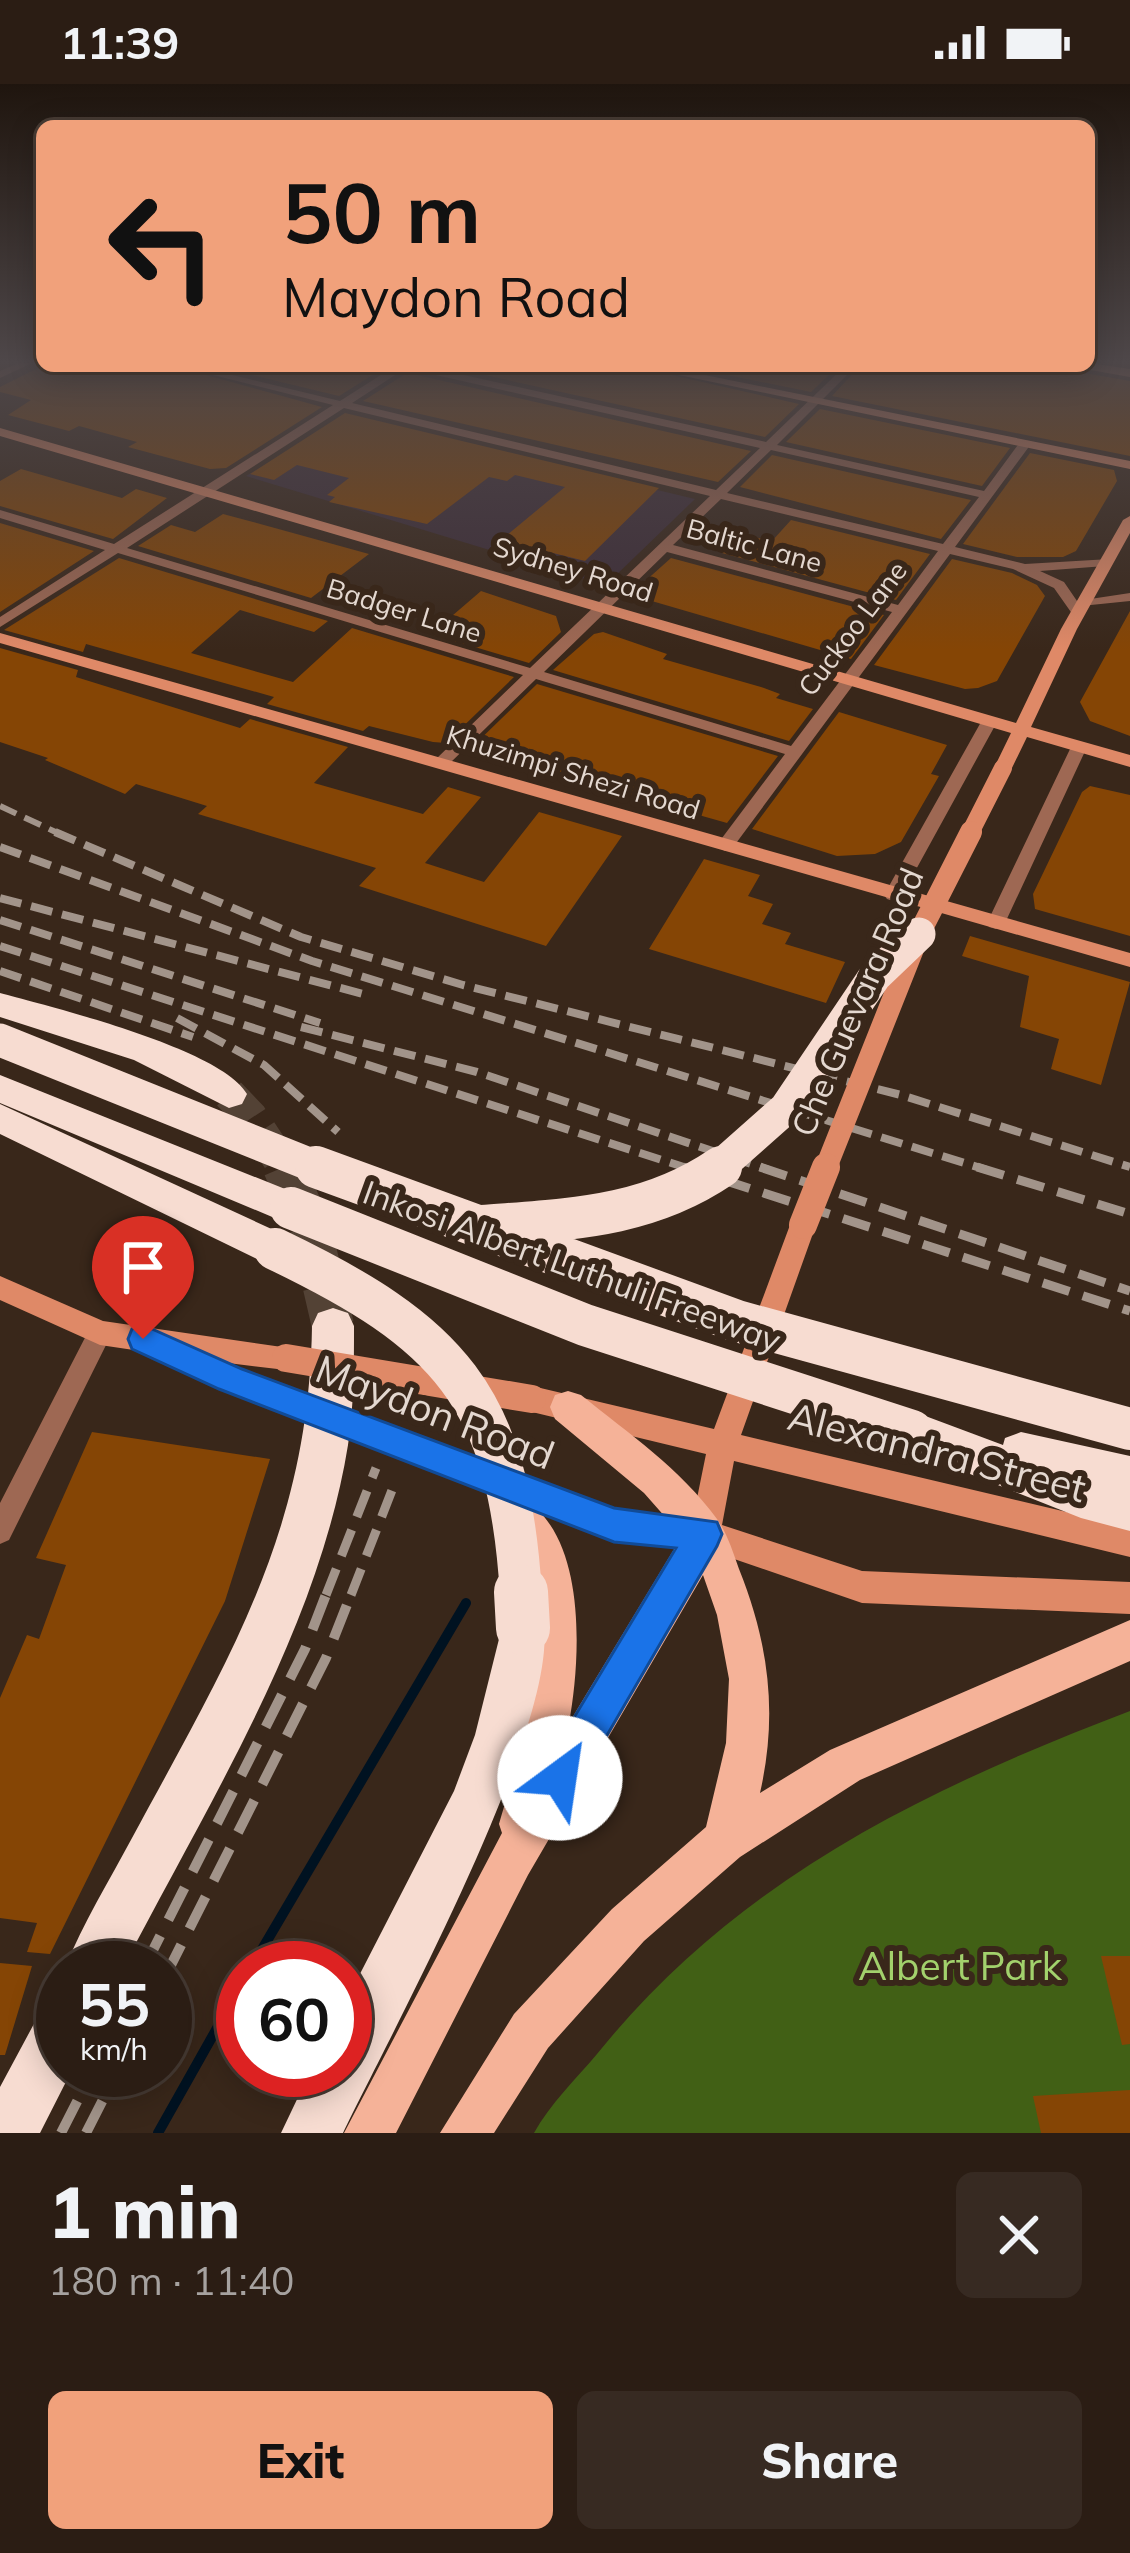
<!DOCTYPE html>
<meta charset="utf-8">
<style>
body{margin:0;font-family:Mulish,sans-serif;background:#372a22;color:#f1f3f6;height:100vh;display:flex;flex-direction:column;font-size:45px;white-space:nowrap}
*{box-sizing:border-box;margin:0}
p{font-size:39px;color:#a6a2a0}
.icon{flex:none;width:66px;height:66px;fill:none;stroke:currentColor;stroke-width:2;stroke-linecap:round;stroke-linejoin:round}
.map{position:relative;height:2049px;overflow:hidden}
.details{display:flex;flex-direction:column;background:#2b1d14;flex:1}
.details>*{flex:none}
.top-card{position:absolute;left:36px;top:36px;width:1059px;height:252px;border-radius:18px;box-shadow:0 6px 30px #0003,0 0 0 3px #473b34;background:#f1a17b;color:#111;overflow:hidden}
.speed{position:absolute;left:36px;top:1857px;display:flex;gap:24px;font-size:60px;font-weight:700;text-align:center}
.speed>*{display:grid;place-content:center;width:156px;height:156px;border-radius:50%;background:#2b1d14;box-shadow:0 6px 30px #0003,0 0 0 3px #473b34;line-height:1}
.speed small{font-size:30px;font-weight:400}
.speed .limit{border:18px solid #d22;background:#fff;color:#111}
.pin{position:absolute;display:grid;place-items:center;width:102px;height:102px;color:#fff;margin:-123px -51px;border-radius:50% 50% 50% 0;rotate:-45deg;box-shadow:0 0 12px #0007}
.pin .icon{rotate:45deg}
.me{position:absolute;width:132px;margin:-66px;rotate:31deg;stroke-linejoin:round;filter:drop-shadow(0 0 9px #0008)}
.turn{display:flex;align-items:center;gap:42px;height:252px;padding:0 48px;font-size:54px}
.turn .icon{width:156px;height:156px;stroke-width:2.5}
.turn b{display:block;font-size:84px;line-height:102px}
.round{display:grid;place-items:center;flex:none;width:126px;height:126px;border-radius:18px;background:#372a22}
.overview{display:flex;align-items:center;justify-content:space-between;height:204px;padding:0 48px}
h1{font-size:72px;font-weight:800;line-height:90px}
.primary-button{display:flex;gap:24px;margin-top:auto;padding:24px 48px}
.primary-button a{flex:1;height:138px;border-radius:18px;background:#f1a17b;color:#111;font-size:48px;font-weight:800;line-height:138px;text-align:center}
.primary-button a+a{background:#372a22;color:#f1f3f6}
.status{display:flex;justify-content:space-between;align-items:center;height:84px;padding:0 60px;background:#2b1d14;direction:ltr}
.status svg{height:33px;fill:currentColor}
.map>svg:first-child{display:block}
</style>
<div class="status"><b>11:39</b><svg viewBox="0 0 49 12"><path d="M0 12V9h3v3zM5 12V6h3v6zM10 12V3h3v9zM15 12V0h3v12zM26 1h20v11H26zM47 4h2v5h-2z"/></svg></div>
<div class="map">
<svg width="1130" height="2049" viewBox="0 0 1130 2049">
<rect width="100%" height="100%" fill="#39271a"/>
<path fill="#3d2d38" d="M 348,332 L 695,415 L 611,496 L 595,498 L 246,392 Z"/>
<path fill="#416015" d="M 1130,1627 L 1130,2049 L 534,2049 C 550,2020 576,1995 597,1970 C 739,1794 924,1706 1130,1627 Z"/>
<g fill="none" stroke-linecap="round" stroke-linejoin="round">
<path stroke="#001221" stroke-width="10" d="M 251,1884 L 466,1519
M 158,2049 L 243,1898"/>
</g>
<path fill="#854505" d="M 42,282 L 125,282 L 148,288 L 149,282 L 173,282 L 322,323 L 226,384 L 210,385 L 128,363 L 137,358 L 79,342 L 69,347 L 8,331 L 31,316 L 0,308 L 0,303 Z
M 214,282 L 387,282 L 339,312 Z
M 444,282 L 632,282 L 799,320 L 765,353 Z
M 683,282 L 838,282 L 811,308 Z
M 860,282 L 1082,282 L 1084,289 L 1130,297 L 1130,372 L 832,312 Z
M 407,289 L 408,289 L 751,367 L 718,398 L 363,317 Z
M 820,325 L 1010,364 L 982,402 L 786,358 Z
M 345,329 L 659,404 L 585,477 L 501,456 L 565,403 L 515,391 L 507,397 L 489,393 L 427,440 L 329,418 L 335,413 L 327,411 L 349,394 L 297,381 L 274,396 L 250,390 Z
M 1030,369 L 1114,386 L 1117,397 L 1076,467 L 1063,473 L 1017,473 L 963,460 Z
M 772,371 L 971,416 L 941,455 L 740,403 Z
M 21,385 L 122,414 L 136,405 L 167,414 L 113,455 L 0,422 L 0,397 Z
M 223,430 L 253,438 L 369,470 L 311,514 L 138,462 L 171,441 L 195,448 Z
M 791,436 L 930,470 L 896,516 L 722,469 L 742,450 L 772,457 Z
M 0,439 L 94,467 L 0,528 Z
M 119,474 L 328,537 L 314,548 L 240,526 L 191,569 L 293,598 L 352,544 L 514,593 L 446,659 L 433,658 L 369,642 L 363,647 L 267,620 L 274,613 L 86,560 L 83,568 L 4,546 Z
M 671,474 L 884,531 L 851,575 L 638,513 L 640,510 L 633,508 Z
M 952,475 L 1012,489 L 1037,501 L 1045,512 L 997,597 L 978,604 L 965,605 L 874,581 Z
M 481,507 L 556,532 L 561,548 L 529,579 L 431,550 Z
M 1130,527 L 1130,652 L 1090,637 L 1080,618 Z
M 603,548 L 667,570 L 663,575 L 761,603 L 780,610 L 776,614 L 813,625 L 789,657 L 553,586 L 594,550 Z
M 0,564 L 78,586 L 76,593 L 240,644 L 250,635 L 348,663 L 314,699 L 423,730 L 448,703 L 481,713 L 425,779 L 484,798 L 539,728 L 622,752 L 546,862 L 359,802 L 376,784 L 198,730 L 207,722 L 136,700 L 125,710 L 45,676 L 48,674 L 0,658 Z
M 537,600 L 778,672 L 727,739 L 469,666 Z
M 839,628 L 947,661 L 931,690 L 939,692 L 901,758 L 875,770 L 837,772 L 752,745 Z
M 1090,702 L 1130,711 L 1130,852 L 1035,825 L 1033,810 L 1082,708 Z
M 704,775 L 760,791 L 748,812 L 773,820 L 762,840 L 791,849 L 785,860 L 845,878 L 826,919 L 649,865 Z
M 970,852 L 1130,898 L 1101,1001 L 1051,985 L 1059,955 L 1020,943 L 1029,892 L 962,872 Z
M 92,1348 L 270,1375 L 225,1517 L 50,1870 L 27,1868 L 37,1839 L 0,1834 L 0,1614 L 27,1551 L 39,1555 L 66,1481 L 36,1474 Z
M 1101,1872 L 1130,1872 L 1130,1960 L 1122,1961 Z
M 0,1879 L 32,1882 L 5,1971 L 0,1971 Z
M 1130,2006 L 1130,2049 L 1041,2049 L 1033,2012 Z"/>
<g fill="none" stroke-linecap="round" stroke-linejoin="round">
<path stroke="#534235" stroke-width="33" stroke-dasharray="33 16" stroke-linecap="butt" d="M 229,1010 L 251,1033 L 286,1086"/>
<path stroke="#534235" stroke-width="42" stroke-dasharray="42 21" stroke-linecap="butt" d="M 284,1083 L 311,1147 L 333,1242"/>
<path fill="#9e6853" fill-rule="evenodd" d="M 19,279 L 32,279 L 0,294 L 0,287 Z
M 177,282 L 195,282 L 340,317 L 395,282 L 423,282 L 766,358 L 845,282 L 856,282 L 777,361 L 984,407 L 1020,358 L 1028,358 L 1028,364 L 955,463 L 1025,480 L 1110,475 L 1110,481 L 1105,482 L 1040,487 L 1064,498 L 1077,517 L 1130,509 L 1130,517 L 1081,522 L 1085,528 L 1083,531 L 1073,531 L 1054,504 L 1013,485 L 950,470 L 731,766 L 725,767 L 716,762 L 785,670 L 536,595 L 448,681 L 436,681 L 436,675 L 523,591 L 118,469 L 0,543 L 0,533 L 105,466 L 0,434 L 0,426 L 114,460 L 333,321 ZM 406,284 L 409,285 L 760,364 L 716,406 L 352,319 ZM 344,324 L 710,412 L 530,584 L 127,464 ZM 771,366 L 979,413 L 943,460 L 727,409 ZM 721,415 L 938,467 L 898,521 L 673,461 ZM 667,468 L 892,528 L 791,662 L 544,588 Z
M 989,633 L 997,638 L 902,811 L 893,817 L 887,815 L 884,811 L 981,638 Z
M 1079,658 L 1087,663 L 1005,839 L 996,845 L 989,843 L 987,839 L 1071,663 Z
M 100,1238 L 109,1242 L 112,1249 L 9,1456 L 0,1460 L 0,1419 L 91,1242 Z"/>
<path fill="#df8967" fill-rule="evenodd" d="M 1089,279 L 1130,285 L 1130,293 L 1085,285 Z
M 636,282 L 660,282 L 1130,377 L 1130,385 Z
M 0,344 L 1016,639 L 1061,545 L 1123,436 L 1130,432 L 1130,449 L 1077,545 L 1031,643 L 1130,671 L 1130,683 L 1027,653 L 1010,688 L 996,688 L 994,684 L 1011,649 L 0,352 Z
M 0,549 L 1130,869 L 1130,883 L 0,559 Z
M 803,1130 L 812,1133 L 816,1141 L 741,1351 L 1130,1443 L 1130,1473 L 734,1377 L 722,1441 L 862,1487 L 1130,1498 L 1130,1530 L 862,1519 L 705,1465 L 614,1456 L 516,1418 L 512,1408 L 516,1398 L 527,1394 L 614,1426 L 693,1434 L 706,1370 L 532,1328 L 522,1324 L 518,1315 L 522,1306 L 532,1302 L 714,1345 L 790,1141 L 794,1133 Z
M 0,1192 L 103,1237 L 296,1265 L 300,1274 L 296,1283 L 286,1286 L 228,1279 L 293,1306 L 297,1315 L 293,1324 L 283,1328 L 157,1275 L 154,1269 L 100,1261 L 0,1216 Z"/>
<path fill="#f5b298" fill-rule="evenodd" d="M 568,1307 L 581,1311 C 628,1349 681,1385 717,1435 C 727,1449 733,1468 739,1485 C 769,1560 778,1630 760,1709 L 830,1666 L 1130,1536 L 1130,1577 L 860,1696 L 740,1773 L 644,1857 L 548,1964 L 494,2049 L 440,2049 L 514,1930 L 612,1825 L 706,1743 L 726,1659 L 729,1595 L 717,1531 L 703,1491 L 528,1791 L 396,2049 L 344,2049 L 502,1749 L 499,1740 C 522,1660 562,1555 524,1474 C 516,1456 501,1445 493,1427 L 499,1414 L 512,1409 C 589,1440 581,1574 569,1639 L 682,1452 L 644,1409 L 555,1335 L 550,1323 L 555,1311 Z"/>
<path fill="#f7dcd1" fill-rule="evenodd" d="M 0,909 C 52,923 222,965 247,1010 L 242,1020 L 229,1024 L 134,976 L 0,933 Z
M 0,991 L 305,1113 L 310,1124 L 305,1135 L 291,1140 L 277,1135 L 0,1019 Z
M 0,1020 L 289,1153 L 295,1165 L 289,1177 L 275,1181 L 261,1177 L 0,1050 Z
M 333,1224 L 348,1229 L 354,1242 C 354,1282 354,1322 348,1361 C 318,1547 208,1719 123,1884 L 65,1884 C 83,1839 109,1797 132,1754 C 227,1578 309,1449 312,1242 L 318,1229 Z
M 912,1327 L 1003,1361 L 1005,1354 L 1021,1348 L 1130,1372 L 1130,1447 L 1081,1434 L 897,1361 L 890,1347 L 897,1333 Z
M 523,1520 L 540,1527 C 576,1613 387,1956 343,2049 L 281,2049 L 311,1986 L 345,1986 L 345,1919 L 454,1707 L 475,1651 L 506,1527 Z
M 63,1914 L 63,1986 L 72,1986 L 40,2049 L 0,2049 L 0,2003 L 43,1923 Z"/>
<path stroke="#a2948a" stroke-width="6" stroke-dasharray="18 9" stroke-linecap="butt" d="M 0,722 L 62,751"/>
<path stroke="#a2948a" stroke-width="8" stroke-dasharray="22 10" stroke-linecap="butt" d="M 55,748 L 301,853 L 463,901 L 901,1011 L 1130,1083
M 0,763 L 312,877 L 987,1086
M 0,814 L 367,911
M 0,836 L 320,939
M 0,862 L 693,1086
M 0,887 L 193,953
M 177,934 L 264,981 L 338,1048
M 301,943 L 477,988 L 769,1086"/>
<path stroke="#a2948a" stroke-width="9" stroke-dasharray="28 14" stroke-linecap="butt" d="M 683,1083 L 1130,1227
M 760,1083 L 1130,1207
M 977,1083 L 1130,1130
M 326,1511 L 376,1384
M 351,1511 L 396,1396"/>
<path stroke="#a2948a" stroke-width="10" stroke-dasharray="36 18" stroke-linecap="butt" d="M 144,1884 L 305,1565 L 327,1508
M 165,1893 L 326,1574 L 352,1508
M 61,2049 L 93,1986
M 86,2049 L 118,1986"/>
<path stroke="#df8967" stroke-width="18" d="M 969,751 L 1003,684"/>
<path stroke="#df8967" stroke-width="22" d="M 825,1086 L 919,850 L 971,748"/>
<path stroke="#df8967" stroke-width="28" d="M 803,1141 L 826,1083
M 286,1274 L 532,1315
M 283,1315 L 514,1403"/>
<path stroke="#f7dcd1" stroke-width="33" d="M 0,956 L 324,1086
M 716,1086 L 786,1024 L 875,892 L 919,850"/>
<path stroke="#f7dcd1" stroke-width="42" d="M 316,1083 L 737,1237 L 1130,1345
M 291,1124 L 585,1241 L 912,1347
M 482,1142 C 569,1135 646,1134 721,1083
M 275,1165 C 448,1248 509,1311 521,1511"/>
<path stroke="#f7dcd1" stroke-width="54" d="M 521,1508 L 523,1544"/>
</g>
<linearGradient id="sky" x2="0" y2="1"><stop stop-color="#1f150e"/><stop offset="0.49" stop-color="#4e4749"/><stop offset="1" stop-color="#4e4749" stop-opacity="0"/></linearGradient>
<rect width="1130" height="566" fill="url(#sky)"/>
<path fill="#1a73e8" stroke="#114b97" stroke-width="3" d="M 143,1241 L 242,1285 L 614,1424 L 717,1438 L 722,1450 L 717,1462 L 574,1708 L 560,1713 L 546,1708 L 540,1694 L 546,1680 L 676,1464 L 614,1458 L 219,1305 L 132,1265 L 128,1255 L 132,1245 Z"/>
<g text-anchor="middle" stroke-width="12" stroke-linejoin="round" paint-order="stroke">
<g font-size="27" fill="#e4d8d0" stroke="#39271a">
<text transform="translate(754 462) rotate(15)" y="9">Baltic Lane</text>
<text transform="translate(573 486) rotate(17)" y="9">Sydney Road</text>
<text transform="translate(404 527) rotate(17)" y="9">Badger Lane</text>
<text transform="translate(853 545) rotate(-53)" y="9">Cuckoo Lane</text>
<text transform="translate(573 689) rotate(17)" y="9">Khuzimpi Shezi Road</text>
</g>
<g font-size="33" fill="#e4d8d0" stroke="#39271a">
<text transform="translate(857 918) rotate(-67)" y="12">Che Guevara Road</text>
<text transform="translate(572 1182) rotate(20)" y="12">Inkosi Albert Luthuli Freeway</text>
</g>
<g font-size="39" fill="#e4d8d0" stroke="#39271a">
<text transform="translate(435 1328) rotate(21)" y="14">Maydon Road</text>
<text transform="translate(937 1368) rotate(14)" y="14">Alexandra Street</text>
</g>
<g font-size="39" fill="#a2d16c" stroke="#39271a">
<text x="960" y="1896">Albert Park</text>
</g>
</g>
</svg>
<div class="speed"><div>55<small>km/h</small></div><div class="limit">60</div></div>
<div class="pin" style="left:143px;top:1255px;background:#d93025"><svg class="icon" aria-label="arrive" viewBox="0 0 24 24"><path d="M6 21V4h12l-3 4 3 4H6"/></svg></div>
<svg class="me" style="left:560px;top:1694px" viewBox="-20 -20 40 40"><circle r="19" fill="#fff"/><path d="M0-13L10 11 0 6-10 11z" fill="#1a73e8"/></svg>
<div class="top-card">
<div class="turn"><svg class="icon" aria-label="left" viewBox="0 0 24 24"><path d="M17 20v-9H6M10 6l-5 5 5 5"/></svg><div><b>50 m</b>Maydon Road</div></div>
</div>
</div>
<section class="details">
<div class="overview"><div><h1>1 min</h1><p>180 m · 11:40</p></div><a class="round"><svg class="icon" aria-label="close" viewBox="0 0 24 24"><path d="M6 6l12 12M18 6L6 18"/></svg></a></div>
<div class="primary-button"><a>Exit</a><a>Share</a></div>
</section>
